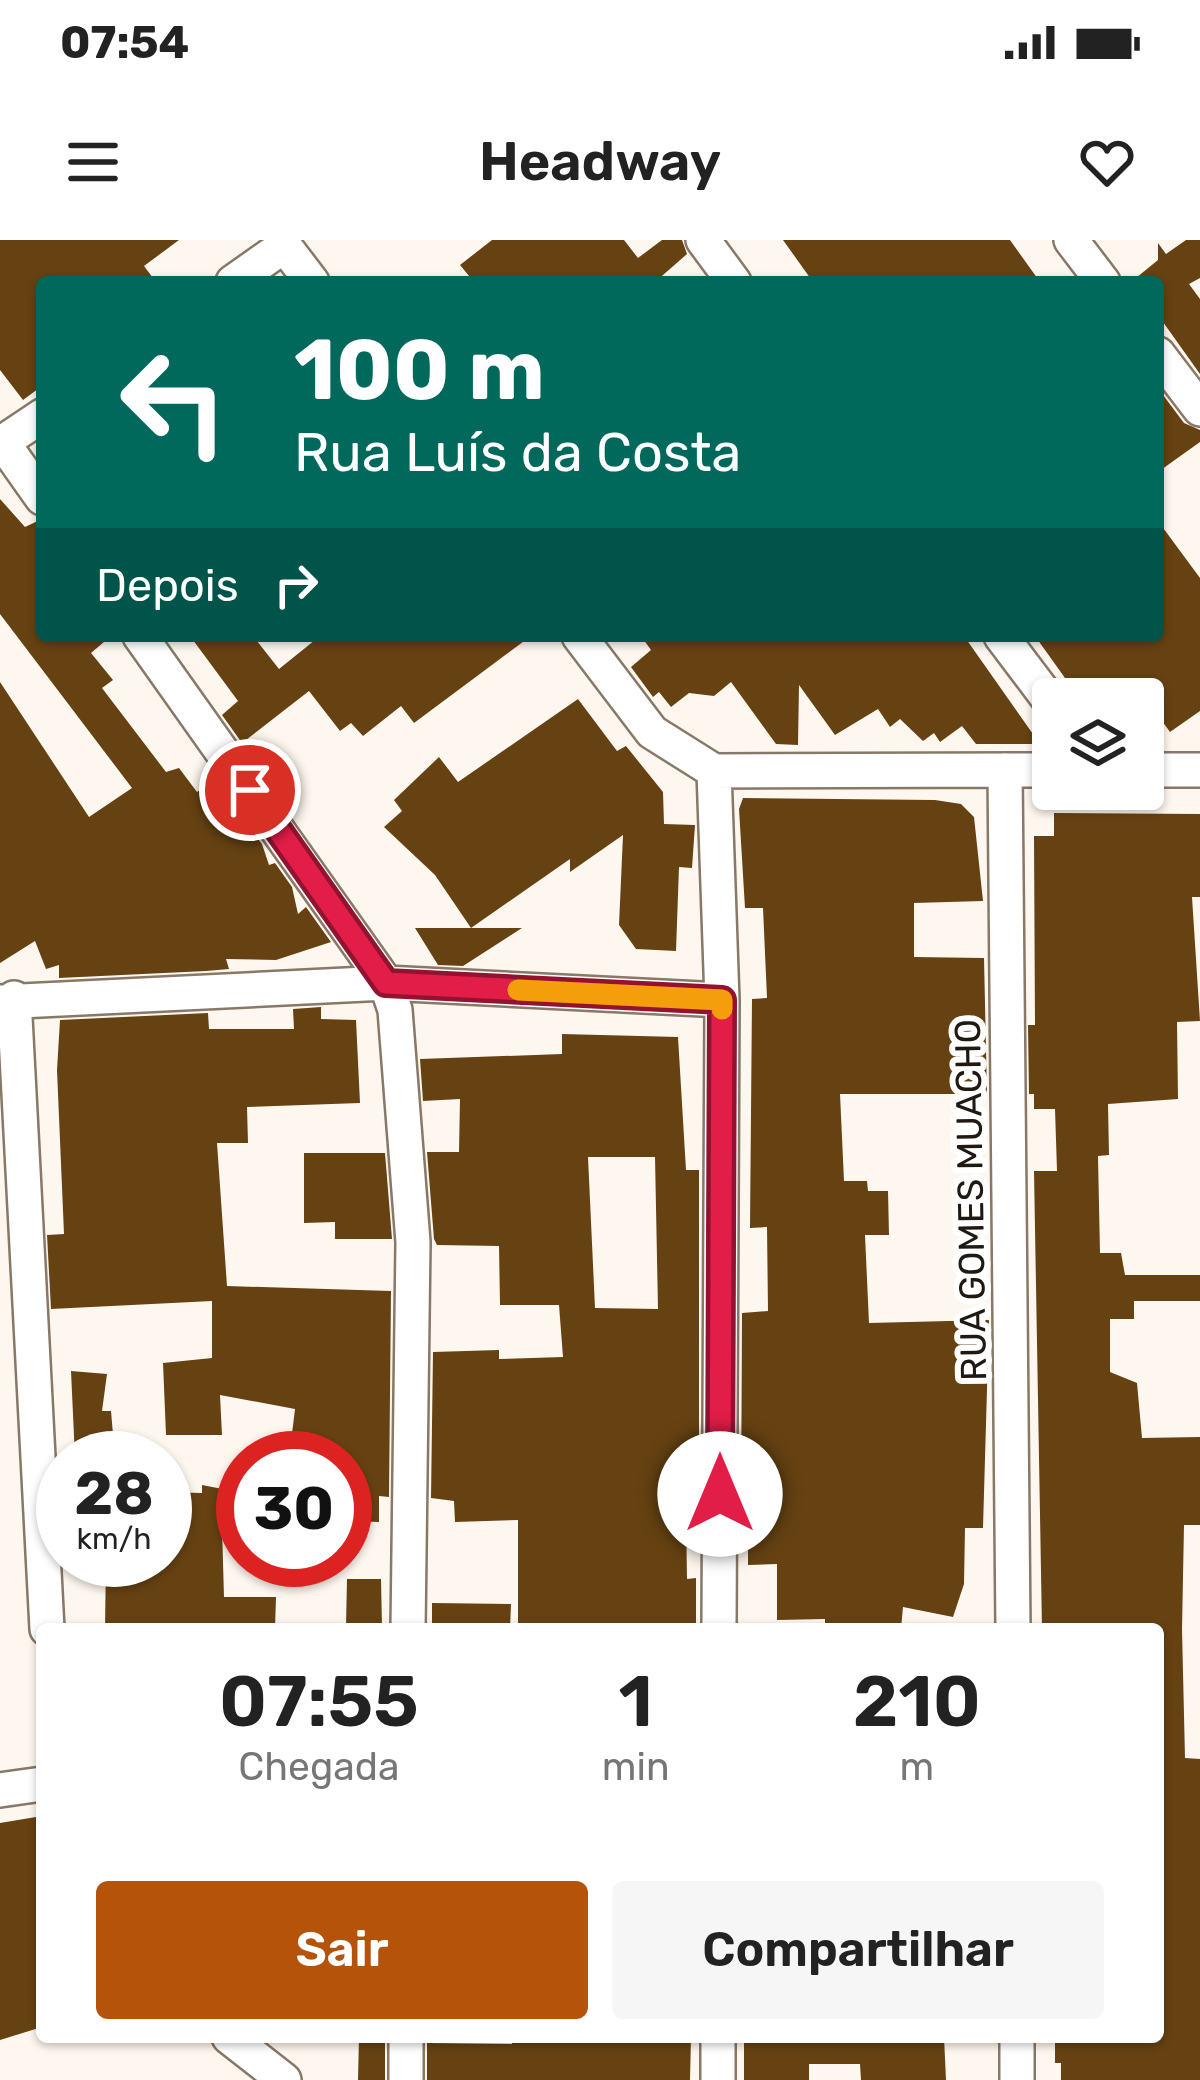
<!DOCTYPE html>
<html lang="pt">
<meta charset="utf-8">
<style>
body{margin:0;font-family:Rubik,sans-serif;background:#f6f6f6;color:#222;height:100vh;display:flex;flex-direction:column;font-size:45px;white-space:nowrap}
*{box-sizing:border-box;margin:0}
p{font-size:39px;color:#767676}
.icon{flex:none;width:66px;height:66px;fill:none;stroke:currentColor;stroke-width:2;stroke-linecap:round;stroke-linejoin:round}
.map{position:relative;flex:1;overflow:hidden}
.side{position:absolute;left:36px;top:1383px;width:1128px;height:420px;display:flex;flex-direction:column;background:#fff;border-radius:12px;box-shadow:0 3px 9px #0004}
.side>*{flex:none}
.guide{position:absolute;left:36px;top:36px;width:1128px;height:366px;border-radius:12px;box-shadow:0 3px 9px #0004;background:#00695c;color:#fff;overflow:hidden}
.fabs{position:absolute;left:1032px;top:438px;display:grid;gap:24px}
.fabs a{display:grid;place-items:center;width:132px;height:132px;border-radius:12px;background:#fff;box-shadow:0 3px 9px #0004;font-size:60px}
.speed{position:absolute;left:36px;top:1191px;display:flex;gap:24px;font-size:60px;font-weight:700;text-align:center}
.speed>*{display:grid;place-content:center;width:156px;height:156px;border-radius:50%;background:#fff;box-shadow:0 3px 9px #0004;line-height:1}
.speed small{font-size:30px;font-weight:400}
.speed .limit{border:18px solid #d22;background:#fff;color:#111}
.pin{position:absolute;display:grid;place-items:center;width:102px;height:102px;color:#fff;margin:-51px;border:6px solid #fff;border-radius:50%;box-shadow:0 3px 12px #0007}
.me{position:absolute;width:132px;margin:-66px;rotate:0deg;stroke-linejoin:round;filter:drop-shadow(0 0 9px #0008)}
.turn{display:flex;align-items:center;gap:42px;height:252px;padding:0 60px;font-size:54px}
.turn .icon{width:156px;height:156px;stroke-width:2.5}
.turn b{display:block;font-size:84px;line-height:102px}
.then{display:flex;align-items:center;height:114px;padding:0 60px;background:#0003;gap:24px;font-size:45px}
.eta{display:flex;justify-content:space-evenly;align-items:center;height:204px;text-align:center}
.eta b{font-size:72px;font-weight:600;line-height:84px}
.action{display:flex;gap:24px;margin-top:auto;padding:24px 60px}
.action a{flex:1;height:138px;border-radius:12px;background:#b45309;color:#fff;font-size:48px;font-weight:600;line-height:138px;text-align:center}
.action a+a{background:#f6f6f6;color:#222}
.status{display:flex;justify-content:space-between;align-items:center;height:84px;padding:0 60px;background:#fff;direction:ltr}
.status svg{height:33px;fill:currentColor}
header{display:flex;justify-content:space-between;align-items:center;height:156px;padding:0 60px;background:#fff;font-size:54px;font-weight:600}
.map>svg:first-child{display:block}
</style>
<div class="status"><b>07:54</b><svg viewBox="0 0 49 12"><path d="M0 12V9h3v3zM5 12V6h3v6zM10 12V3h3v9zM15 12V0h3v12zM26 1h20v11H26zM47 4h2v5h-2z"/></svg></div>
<header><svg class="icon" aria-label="menu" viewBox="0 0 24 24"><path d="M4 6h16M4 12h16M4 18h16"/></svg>Headway<svg class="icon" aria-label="heart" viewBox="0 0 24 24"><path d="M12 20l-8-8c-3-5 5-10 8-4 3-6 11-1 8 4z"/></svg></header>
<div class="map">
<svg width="1200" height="1840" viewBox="0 0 1200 1840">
<rect width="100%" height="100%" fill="#fef7ef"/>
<path fill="#664212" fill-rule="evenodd" d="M 0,0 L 179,0 L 144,26 L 156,42 L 42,42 L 42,146 L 23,160 L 0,130 Z
M 492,0 L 624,0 L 638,18 L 662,0 L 682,0 L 687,14 L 655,42 L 474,42 L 460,25 Z
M 783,0 L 1010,0 L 1040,42 L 813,42 Z
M 1186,0 L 1200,0 L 1200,38 L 1189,44 L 1200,59 L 1200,134 L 1158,75 L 1158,42 L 1131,42 L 1158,20 L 1158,3 L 1166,14 Z
M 1163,155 L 1184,183 L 1200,190 L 1200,202 L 1158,232 L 1158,159 Z
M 0,259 L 25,287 L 42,279 L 42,396 L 111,396 L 91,413 L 113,440 L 102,448 L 166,532 L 179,528 L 197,552 L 213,541 L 262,604 L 269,625 L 275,623 L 292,647 L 298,674 L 306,667 L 331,702 L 276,720 L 226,719 L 229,729 L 206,731 L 59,738 L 59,725 L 46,729 L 35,701 L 0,723 L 0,442 L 89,577 L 132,548 L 0,374 Z
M 1158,281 L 1200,338 L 1200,471 L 1170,492 L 1146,459 L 1080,459 L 1035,396 L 1158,396 Z
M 190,396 L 253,396 L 279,429 L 320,396 L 531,396 L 414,483 L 401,466 L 363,496 L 351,483 L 340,491 L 309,451 L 242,503 L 222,475 L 238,461 Z
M 641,396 L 964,396 L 1040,504 L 976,504 L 962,486 L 940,502 L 934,493 L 923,501 L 900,479 L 890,487 L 878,469 L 835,495 L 799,445 L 798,505 L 776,504 L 731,442 L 714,456 L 689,453 L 671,467 L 659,452 L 653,457 L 631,427 L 651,410 Z
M 578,459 L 617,511 L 626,506 L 663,552 L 664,584 L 695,585 L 692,628 L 679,627 L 676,711 L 636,709 L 619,685 L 623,595 L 570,632 L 570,619 L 471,688 L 435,635 L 384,587 L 402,571 L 394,560 L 439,517 L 458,542 Z
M 743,558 L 935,560 L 961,564 L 974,577 L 983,661 L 914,663 L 914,717 L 984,718 L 987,854 L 840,854 L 844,941 L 867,941 L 868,951 L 888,951 L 889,995 L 865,995 L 869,1083 L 989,1080 L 983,1288 L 965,1288 L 964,1344 L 953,1377 L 903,1367 L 901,1389 L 825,1389 L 825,1379 L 777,1380 L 777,1324 L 748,1325 L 748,1271 L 741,1271 L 742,1073 L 768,1071 L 767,987 L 750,988 L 752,759 L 767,758 L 763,668 L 745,668 L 739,569 Z
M 1054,573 L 1200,574 L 1200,657 L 1192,657 L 1200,781 L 1177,782 L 1178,859 L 1108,864 L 1109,915 L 1098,916 L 1100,1013 L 1121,1013 L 1125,1035 L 1200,1035 L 1200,1061 L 1134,1061 L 1134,1079 L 1110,1079 L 1110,1132 L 1137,1143 L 1142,1198 L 1200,1197 L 1200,1285 L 1184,1285 L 1182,1389 L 1185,1518 L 1200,1519 L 1200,1840 L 1061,1840 L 1061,1823 L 1055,1823 L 1055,1797 L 1158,1797 L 1158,1389 L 1042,1389 L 1034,931 L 1057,931 L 1055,869 L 1034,869 L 1034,854 L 1029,854 L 1028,785 L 1035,785 L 1034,596 L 1054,596 Z
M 415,688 L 522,688 L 463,726 L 438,725 Z
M 321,767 L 321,779 L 356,780 L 360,863 L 247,867 L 248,903 L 217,903 L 227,1046 L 391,1051 L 389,1257 L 379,1256 L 379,1282 L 348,1281 L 345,1217 L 290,1210 L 295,1169 L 220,1155 L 222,1195 L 166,1195 L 163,1123 L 212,1118 L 212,1061 L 51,1069 L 47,995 L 64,994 L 57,830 L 60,780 L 208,773 L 209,789 L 294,789 L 293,769 Z
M 562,794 L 678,797 L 686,930 L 699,930 L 699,1272 L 686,1273 L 687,1339 L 696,1338 L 696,1389 L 518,1389 L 518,1280 L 455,1282 L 454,1261 L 431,1258 L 433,1112 L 499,1110 L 499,1119 L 563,1117 L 559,1065 L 500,1065 L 499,1006 L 437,1005 L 434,999 L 427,912 L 459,912 L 460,859 L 423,861 L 420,819 L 562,814 ZM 588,917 L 655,917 L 658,1069 L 595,1068 Z
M 304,913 L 385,913 L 392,999 L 335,999 L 335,982 L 304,983 Z
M 71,1131 L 107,1134 L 102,1171 L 111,1171 L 114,1206 L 105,1207 L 106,1218 L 75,1218 Z
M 202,1245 L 243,1253 L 243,1288 L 222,1287 L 224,1357 L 276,1357 L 275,1389 L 105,1388 L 106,1320 L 165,1320 L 165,1252 L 202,1253 Z
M 347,1339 L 381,1339 L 382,1387 L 346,1386 Z
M 432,1363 L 511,1364 L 510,1389 L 432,1389 Z
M 42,1576 L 42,1787 L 0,1800 L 0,1583 Z
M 359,1797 L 385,1797 L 385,1840 L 358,1840 Z
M 512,1797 L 691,1797 L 690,1840 L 427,1840 L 427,1803 L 512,1804 Z
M 744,1797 L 944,1797 L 946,1840 L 861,1840 L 860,1824 L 809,1824 L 809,1840 L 744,1840 Z"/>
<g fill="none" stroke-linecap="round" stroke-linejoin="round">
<g stroke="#887867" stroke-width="38">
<path id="street" d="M 280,0 L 312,42
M 703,0 L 734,42
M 1071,0 L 1103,42
M 233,42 L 284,6
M 1158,114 L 1200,169
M 3,203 L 42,258
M 0,204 L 42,176
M 140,396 L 386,743 L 395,770 L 413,1002 L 408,1389
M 579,396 L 652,492 L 714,531 L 722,760 L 719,1389
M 1001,396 L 1053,465
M 1005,530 L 1013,1389
M 1143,530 L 1200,530
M 714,531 L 1053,530
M 14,758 L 47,1389
M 0,762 L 386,743 L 722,760
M 0,1550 L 42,1544
M 229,1797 L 284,1840
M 406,1797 L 406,1840
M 1017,1797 L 1017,1840
M 718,1840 L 718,1797"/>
</g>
<use href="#street" stroke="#fff" stroke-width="33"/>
</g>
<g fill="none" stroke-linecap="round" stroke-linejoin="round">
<g stroke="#92132f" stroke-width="30">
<path id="route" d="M 250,550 L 386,743 L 722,760 L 720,1254"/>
</g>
<use href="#route" stroke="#e11d48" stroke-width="21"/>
<path stroke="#f59e0b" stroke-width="21" d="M 518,750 L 722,760 L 722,769"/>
</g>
<g text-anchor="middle" stroke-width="12" stroke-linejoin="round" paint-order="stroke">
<g font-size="36" fill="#1f1912" stroke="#fff">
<text transform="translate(970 960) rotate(-91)" y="13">RUA GOMES MUACHO</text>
</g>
</g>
</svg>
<div class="fabs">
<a><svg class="icon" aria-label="layers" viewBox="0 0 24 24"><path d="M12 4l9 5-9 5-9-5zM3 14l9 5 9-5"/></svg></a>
</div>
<div class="speed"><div>28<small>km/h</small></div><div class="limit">30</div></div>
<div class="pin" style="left:250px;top:550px;background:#d93025"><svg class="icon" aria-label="arrive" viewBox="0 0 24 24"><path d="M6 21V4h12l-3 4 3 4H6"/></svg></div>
<svg class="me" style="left:720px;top:1254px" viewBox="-20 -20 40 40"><circle r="19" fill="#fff"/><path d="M0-13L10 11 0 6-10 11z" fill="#e11d48"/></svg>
<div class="guide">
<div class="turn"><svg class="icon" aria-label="left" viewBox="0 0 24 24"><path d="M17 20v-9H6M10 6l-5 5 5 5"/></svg><div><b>100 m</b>Rua Luís da Costa</div></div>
<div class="then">Depois<svg class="icon" aria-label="right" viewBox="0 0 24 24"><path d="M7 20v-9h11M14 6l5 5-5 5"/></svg></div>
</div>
<section class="side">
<div class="eta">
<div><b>07:55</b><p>Chegada</p></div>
<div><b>1</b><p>min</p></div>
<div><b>210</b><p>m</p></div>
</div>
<div class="action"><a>Sair</a><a>Compartilhar</a></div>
</section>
</div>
